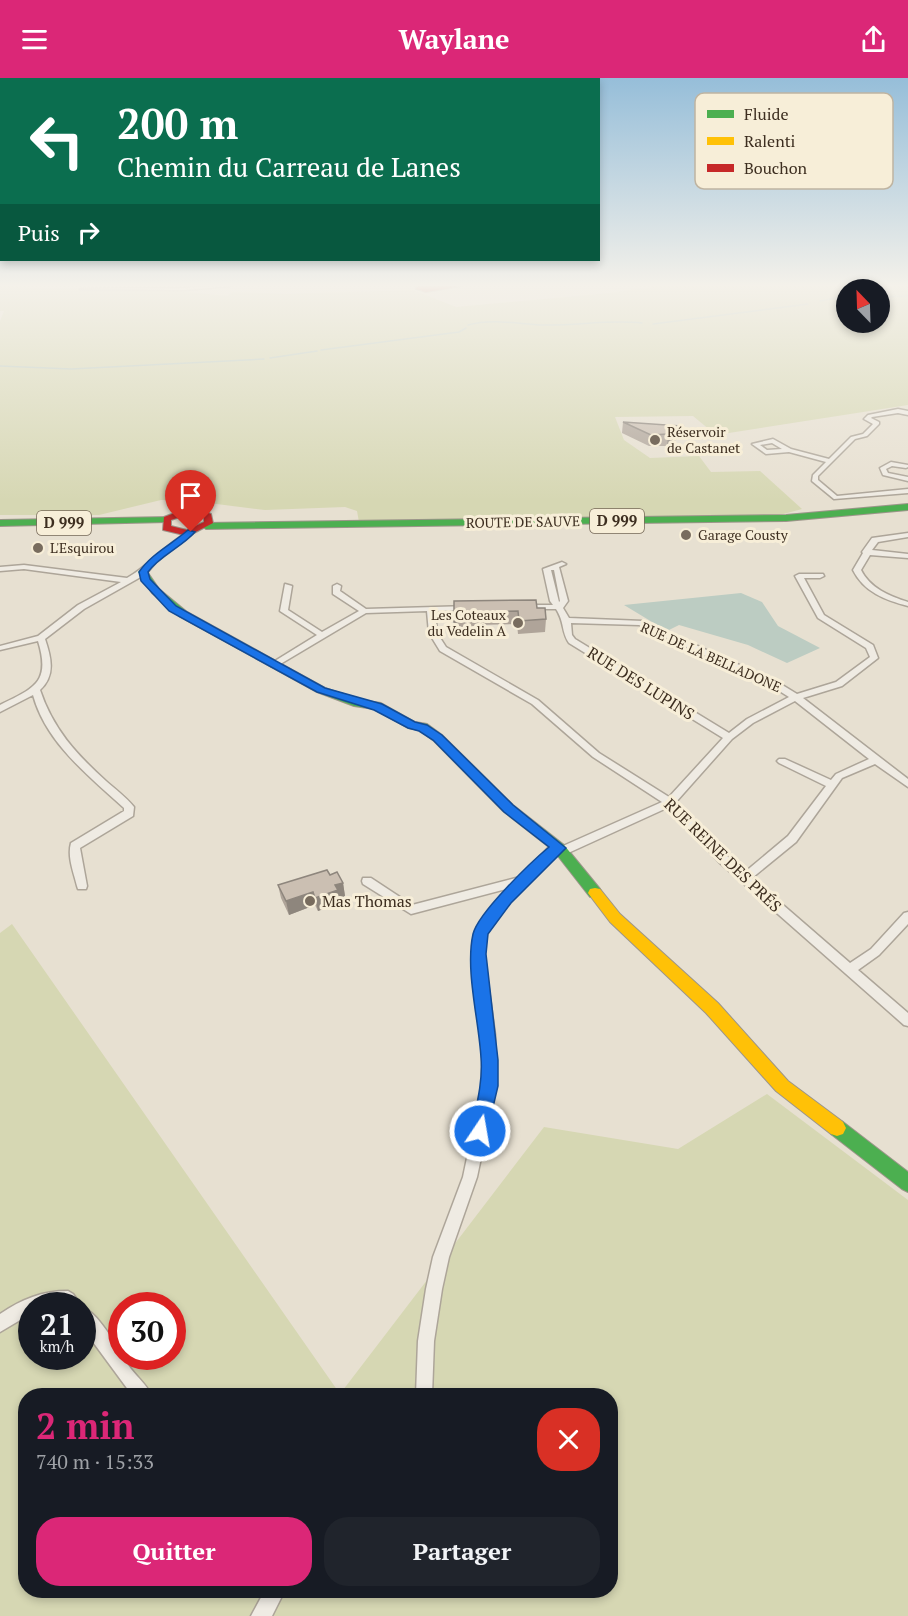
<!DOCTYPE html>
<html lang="fr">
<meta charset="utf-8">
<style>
body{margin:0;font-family:"PT Serif",serif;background:#20242c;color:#f1f3f6;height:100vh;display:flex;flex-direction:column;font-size:22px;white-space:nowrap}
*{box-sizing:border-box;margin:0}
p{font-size:20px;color:#9ea1a6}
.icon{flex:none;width:33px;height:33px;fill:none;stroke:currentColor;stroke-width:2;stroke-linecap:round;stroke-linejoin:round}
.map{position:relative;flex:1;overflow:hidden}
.drawer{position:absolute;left:18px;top:1310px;width:600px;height:210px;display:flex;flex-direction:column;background:#171b24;border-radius:24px;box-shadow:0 3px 9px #0003}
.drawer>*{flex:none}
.hud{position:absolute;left:0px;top:0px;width:600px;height:183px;box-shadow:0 3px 9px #0003;background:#0b6e4f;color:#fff;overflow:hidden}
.needle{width:39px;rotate:337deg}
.fabs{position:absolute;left:836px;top:201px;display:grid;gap:12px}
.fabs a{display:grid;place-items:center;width:54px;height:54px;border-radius:50%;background:#171b24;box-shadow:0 3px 9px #0003;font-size:30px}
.speed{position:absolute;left:18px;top:1214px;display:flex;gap:12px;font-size:30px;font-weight:700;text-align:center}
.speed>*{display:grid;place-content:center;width:78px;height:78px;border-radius:50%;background:#171b24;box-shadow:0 3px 9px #0003;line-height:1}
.speed small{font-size:15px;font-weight:400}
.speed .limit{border:9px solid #d22;background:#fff;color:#111}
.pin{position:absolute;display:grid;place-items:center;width:51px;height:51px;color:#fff;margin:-62px -26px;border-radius:50% 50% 50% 0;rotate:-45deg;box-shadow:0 0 6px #0007}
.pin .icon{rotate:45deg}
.me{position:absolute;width:66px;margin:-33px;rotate:12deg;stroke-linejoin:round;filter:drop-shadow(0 0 4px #0008)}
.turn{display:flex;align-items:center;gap:21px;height:126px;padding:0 18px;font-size:27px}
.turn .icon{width:78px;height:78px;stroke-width:2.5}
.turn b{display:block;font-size:42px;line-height:51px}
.then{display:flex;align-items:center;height:57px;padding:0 18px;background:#0003;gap:12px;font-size:22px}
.round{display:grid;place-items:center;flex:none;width:63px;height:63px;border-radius:24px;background:#20242c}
.overview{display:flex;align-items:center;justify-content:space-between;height:102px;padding:0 18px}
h1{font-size:36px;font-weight:600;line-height:45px;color:#db2777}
.primary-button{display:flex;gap:12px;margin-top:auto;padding:12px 18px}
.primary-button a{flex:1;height:69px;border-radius:24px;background:#db2777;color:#fff;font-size:24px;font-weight:600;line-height:69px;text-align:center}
.primary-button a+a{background:#20242c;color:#f1f3f6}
header{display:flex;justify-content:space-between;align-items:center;height:78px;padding:0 18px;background:#db2777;color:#fff;font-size:27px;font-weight:600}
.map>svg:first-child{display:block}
</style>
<header><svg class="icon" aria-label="menu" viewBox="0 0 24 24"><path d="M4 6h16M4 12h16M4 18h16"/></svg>Waylane<svg class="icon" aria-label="share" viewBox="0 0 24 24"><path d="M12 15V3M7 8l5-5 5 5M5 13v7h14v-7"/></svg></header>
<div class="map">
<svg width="908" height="1538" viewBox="0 0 908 1538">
<rect width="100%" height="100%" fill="#e7e0d1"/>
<path fill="#d6d7b3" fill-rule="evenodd" d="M 0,208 L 86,212 L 154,211 L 228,218 L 232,214 L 285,216 L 413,212 L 456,229 L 610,215 L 657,208 L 908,208 L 908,327 L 716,357 L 693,338 L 615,339 L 624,362 L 650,380 L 699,378 L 711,394 L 760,393 L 802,431 L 776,438 L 359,444 L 357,433 L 345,429 L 265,432 L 185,422 L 161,422 L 99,437 L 0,437 L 0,243 L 4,233 L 0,233 ZM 846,212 L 879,212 L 879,244 L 846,244 Z
M 12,846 L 340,1316 L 544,1049 L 678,1071 L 767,1016 L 908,1122 L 908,1538 L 0,1538 L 0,855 ZM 32,1227 L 82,1227 L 82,1278 L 32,1278 ZM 122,1227 L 172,1227 L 172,1278 L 122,1278 ZM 26,1317 L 610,1317 L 610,1512 L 26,1512 Z"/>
<path fill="#bcccc2" d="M 741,515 L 762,524 L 778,548 L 820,570 L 787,585 L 748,567 L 679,547 L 667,553 L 624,527 Z"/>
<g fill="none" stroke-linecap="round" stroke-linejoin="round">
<path stroke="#bcccc2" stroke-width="1.5" d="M 879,219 L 908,218
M 820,223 L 846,218
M 653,246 L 808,226
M 468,247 C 492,240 518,246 543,247 C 576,248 609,241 642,245
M 321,272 L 459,254 L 466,250
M 270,280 L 317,273
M 0,288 L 71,291 L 264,281"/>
<g stroke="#ada599" stroke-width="3">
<path id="street" d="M 215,208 L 230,208 L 184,212 L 80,211 L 184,210 Z
M 898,331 L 908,333 L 908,337 L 898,335 L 872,339 L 871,340 L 879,344 L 879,346 L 867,358 L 855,361 L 818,398 L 818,402 L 837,418 L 908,411 L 908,415 L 834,421 L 812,403 L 813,397 L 826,384 L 789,374 L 766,376 L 752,366 L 773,361 L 791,371 L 829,381 L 851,359 L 863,356 L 873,346 L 864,341 L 868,337 ZM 772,365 L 782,371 L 767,372 L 760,367 Z
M 891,384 L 908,387 L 908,389 L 906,390 L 892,388 L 886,391 L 888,395 L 908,399 L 908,403 L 883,397 L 880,390 Z
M 191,452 L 194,454 L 193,455 L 156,484 L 146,496 L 84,531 L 45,561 C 51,579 56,597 40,612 C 53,651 76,676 106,703 C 115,711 126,719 134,729 L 133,738 L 80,770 L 87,808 L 86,811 L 78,811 L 77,808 C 74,795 67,779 71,765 L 124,733 L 124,730 C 89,698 46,665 33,617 L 0,634 L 0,627 C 34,610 51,605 38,563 L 0,572 L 0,568 L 38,558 L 78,527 L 121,504 L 24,491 L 0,493 L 0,489 L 24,487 L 127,500 C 150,487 168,464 191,452 Z
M 908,455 L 908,459 L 878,464 L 872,472 L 908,476 L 908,480 L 870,477 L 861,492 C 870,510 889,518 908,524 L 908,528 C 885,522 864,514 853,492 L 863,475 L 862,474 L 872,460 Z
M 562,484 L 566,486 L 559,489 L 568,523 L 563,530 L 569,540 L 643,543 L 779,605 L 797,616 L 836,604 L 870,579 L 866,570 L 818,540 L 795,498 L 799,496 L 823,496 L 824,498 L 820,500 L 804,500 L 824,537 L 873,567 L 878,580 L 842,608 L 803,620 L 908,701 L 908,709 L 875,686 L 842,700 L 796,764 L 752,800 L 850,885 L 871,871 L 904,835 L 908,834 L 908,846 L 879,877 L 858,892 L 908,935 L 908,948 L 904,947 L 719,784 L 669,729 L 566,776 L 556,776 L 510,824 L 487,855 L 484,876 L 495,957 L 496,1008 L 477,1099 L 449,1179 L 442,1211 L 434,1263 L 432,1317 L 416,1317 L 418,1263 L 426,1211 L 433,1179 L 463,1099 L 482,1008 L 483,957 L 472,876 L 475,854 L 510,810 L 411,836 L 363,806 L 362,803 L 363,800 L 371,800 L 412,827 L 520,799 L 548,770 L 559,766 L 563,768 L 662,724 L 593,679 L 532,626 L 440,573 L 429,555 L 427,533 L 366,535 L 277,588 L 271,588 L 270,586 L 317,557 L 280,533 L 285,506 L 292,508 L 288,532 L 322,554 L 359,533 L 333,516 L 333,508 L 337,506 L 341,508 L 340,513 L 366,531 L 469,528 L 469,532 L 466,532 L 435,533 L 437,555 L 446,569 L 538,622 L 599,675 L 669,719 L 723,660 L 569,565 C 561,553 565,545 556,531 L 521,531 L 520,529 L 524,527 L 553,527 L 550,523 L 543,491 ZM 551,492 L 554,492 L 560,523 L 559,524 ZM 571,545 L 639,547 L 773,609 L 789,619 L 747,641 L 729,655 L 575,561 L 572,557 ZM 795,623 L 869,681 L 836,696 L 831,702 L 785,681 L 779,681 L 777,683 L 779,685 L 826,708 L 788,758 L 745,794 L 727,778 L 676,724 L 732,661 L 753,645 Z
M 68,1213 L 73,1216 L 81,1227 L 32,1227 L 32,1235 L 0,1254 L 0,1236 C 22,1221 42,1213 68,1213 Z
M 82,1229 C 102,1237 119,1275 131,1291 C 138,1300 147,1307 151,1317 L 132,1317 L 82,1249 Z
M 265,1512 L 285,1512 L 272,1538 L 251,1538 Z"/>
</g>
<g stroke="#9c958a" stroke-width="2">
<path id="fast" d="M 908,426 L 908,432 L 786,443 L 206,451 L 202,448 L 206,445 L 786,437 Z
M 170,439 L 170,443 L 167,444 L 0,448 L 0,442 Z
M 140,492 L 146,492 L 159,511 L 187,534 L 325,610 L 360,622 L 381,625 L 415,644 L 427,646 L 442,657 L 513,727 L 564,767 L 600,811 L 602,815 L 600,819 L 590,819 L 554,773 L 503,733 L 434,663 L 419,652 L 408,650 L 374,631 L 354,628 L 317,614 L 179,538 L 152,515 L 138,494 Z
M 837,1042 L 843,1044 L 908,1094 L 908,1114 L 902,1111 L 831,1056 L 828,1050 L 831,1044 Z"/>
</g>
<g stroke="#9c958a" stroke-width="2">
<path id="slow" d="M 595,810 L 600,811 L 620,836 L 718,925 L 788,1003 L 843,1044 L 846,1050 L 843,1056 L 837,1058 L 831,1056 L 776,1013 L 706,935 L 610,844 L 588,815 L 590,811 Z"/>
</g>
<g stroke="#9c958a" stroke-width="2">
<path id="jam" d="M 418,208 L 461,208 L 426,214 L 416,211 Z
M 185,431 L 199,431 L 211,436 L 213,445 L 188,458 L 163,452 L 164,439 ZM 186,437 L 198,437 L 204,439 L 204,444 L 187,452 L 171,448 L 171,442 Z"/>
</g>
<use href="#street" fill="#efebe3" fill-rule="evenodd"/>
<use href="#fast" fill="#4caf50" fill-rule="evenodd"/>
<use href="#slow" fill="#ffc107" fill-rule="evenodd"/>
<use href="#jam" fill="#c62828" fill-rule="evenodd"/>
</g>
<path fill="#afa499" d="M 623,344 L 682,348 L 680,359 L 667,368 L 649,368 L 622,355 Z
M 454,523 L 537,530 L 546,541 L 545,554 L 518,556 L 517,546 L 476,547 L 476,556 L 454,557 Z
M 343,805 L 345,818 L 339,820 L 340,825 L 318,833 L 315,827 L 289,837 L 281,820 L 278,807 Z"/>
<path fill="#8e867d" d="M 682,348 L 680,359 L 667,368 L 668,356 Z
M 343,805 L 345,818 L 339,820 L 340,825 L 318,833 L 315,820 L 335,807 Z
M 313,814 L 315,827 L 289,837 L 286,823 Z"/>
<path fill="#cbbfb2" stroke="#8e867d" stroke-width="1.5" d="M 623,344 L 682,348 L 668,356 L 651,357 Z
M 536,522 L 537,530 L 545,530 L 546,541 L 519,543 L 518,533 L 475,534 L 476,543 L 454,544 L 454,523 Z
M 327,792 L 330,797 L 337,794 L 343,805 L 335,807 L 338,812 L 315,820 L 313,814 L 286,823 L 278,807 Z"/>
<linearGradient id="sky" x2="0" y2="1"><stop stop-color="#96bed9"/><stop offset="0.49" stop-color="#f4f1ea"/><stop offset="1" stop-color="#f4f1ea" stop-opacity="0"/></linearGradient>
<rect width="908" height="423" fill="url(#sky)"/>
<path fill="#1a73e8" stroke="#114b97" stroke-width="1.5" d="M 188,452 L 195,454 C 182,469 159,478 148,494 L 150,501 L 176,528 L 325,610 L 382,626 L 415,644 L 427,647 L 442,657 L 513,727 L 566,770 L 511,825 L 488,856 L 486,876 L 498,982 L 498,1008 L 486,1059 L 480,1062 L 473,1059 L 471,1053 C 476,1029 483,1005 481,980 C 479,943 465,892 473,856 C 478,835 531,784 549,769 L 504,734 L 433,662 L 419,653 L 408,650 L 374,632 L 317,614 L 169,533 L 141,503 L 139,494 C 151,476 172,466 188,452 Z"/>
<g fill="#786c5e" stroke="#f7eed8" stroke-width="2">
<circle cx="655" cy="362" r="6"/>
<circle cx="686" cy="457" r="6"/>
<circle cx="38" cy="470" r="6"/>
<circle cx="518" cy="545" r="6"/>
<circle cx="310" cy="823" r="6"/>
</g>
<g text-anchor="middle" stroke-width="6" stroke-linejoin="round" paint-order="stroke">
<g font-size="14" fill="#3d2e20" stroke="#f7eed8" text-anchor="start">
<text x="667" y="359">Réservoir<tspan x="667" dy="16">de Castanet</tspan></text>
<text x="698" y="462">Garage Cousty</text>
<text x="50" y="475">L'Esquirou</text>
<text x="506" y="542" text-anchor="end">Les Coteaux<tspan x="506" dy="16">du Vedelin A</tspan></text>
</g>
<g font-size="14" fill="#3d2e20" stroke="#f7eed8">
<text transform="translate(523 444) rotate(-1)" y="5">ROUTE DE SAUVE</text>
<text transform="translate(711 579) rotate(24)" y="5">RUE DE LA BELLADONE</text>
</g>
<g fill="#f7eed8" stroke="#756857" stroke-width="1.5">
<rect x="590" y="431" width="54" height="24" rx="4.5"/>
<rect x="37" y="433" width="54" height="24" rx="4.5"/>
</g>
<g font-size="15" font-weight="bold" fill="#3d2e20">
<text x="617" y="448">D 999</text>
<text x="64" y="450">D 999</text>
</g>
<g font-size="16" fill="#3d2e20" stroke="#f7eed8">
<text transform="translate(641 605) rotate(32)" y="6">RUE DES LUPINS</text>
<text transform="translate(723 777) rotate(44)" y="6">RUE REINE DES PRÉS</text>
</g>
<g font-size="16" fill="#3d2e20" stroke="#f7eed8" text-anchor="start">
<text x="322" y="829">Mas Thomas</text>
</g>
</g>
<rect x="695" y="15" width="198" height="96" rx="9" fill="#f7eed8" stroke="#bfb4a1" stroke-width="1.5"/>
<rect x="707" y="32" width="27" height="8" fill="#4caf50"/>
<rect x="707" y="59" width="27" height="8" fill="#ffc107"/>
<rect x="707" y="86" width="27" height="8" fill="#c62828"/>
<g font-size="16" fill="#3d2e20">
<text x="744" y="42">Fluide</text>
<text x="744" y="69">Ralenti</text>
<text x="744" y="96">Bouchon</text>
</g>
</svg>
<div class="fabs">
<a><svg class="needle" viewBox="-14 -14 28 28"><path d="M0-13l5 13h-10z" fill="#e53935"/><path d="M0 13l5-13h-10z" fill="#9ea1a6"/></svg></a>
</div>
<div class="speed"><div>21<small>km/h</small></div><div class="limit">30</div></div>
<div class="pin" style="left:191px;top:454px;background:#d93025"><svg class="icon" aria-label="arrive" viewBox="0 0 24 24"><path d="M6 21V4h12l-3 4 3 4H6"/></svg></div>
<svg class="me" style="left:480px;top:1053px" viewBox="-20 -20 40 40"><circle r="17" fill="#1a73e8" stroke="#fff" stroke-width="3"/><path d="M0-11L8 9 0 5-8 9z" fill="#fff"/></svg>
<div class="hud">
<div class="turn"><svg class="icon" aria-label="left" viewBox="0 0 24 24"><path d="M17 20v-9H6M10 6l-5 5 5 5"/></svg><div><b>200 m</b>Chemin du Carreau de Lanes</div></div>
<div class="then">Puis<svg class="icon" aria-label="right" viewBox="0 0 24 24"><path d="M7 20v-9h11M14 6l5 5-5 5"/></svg></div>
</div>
<section class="drawer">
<div class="overview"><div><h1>2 min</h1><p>740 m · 15:33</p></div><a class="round" style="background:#d93025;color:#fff"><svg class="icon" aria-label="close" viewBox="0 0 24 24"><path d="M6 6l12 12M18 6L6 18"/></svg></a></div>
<div class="primary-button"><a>Quitter</a><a>Partager</a></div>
</section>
</div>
